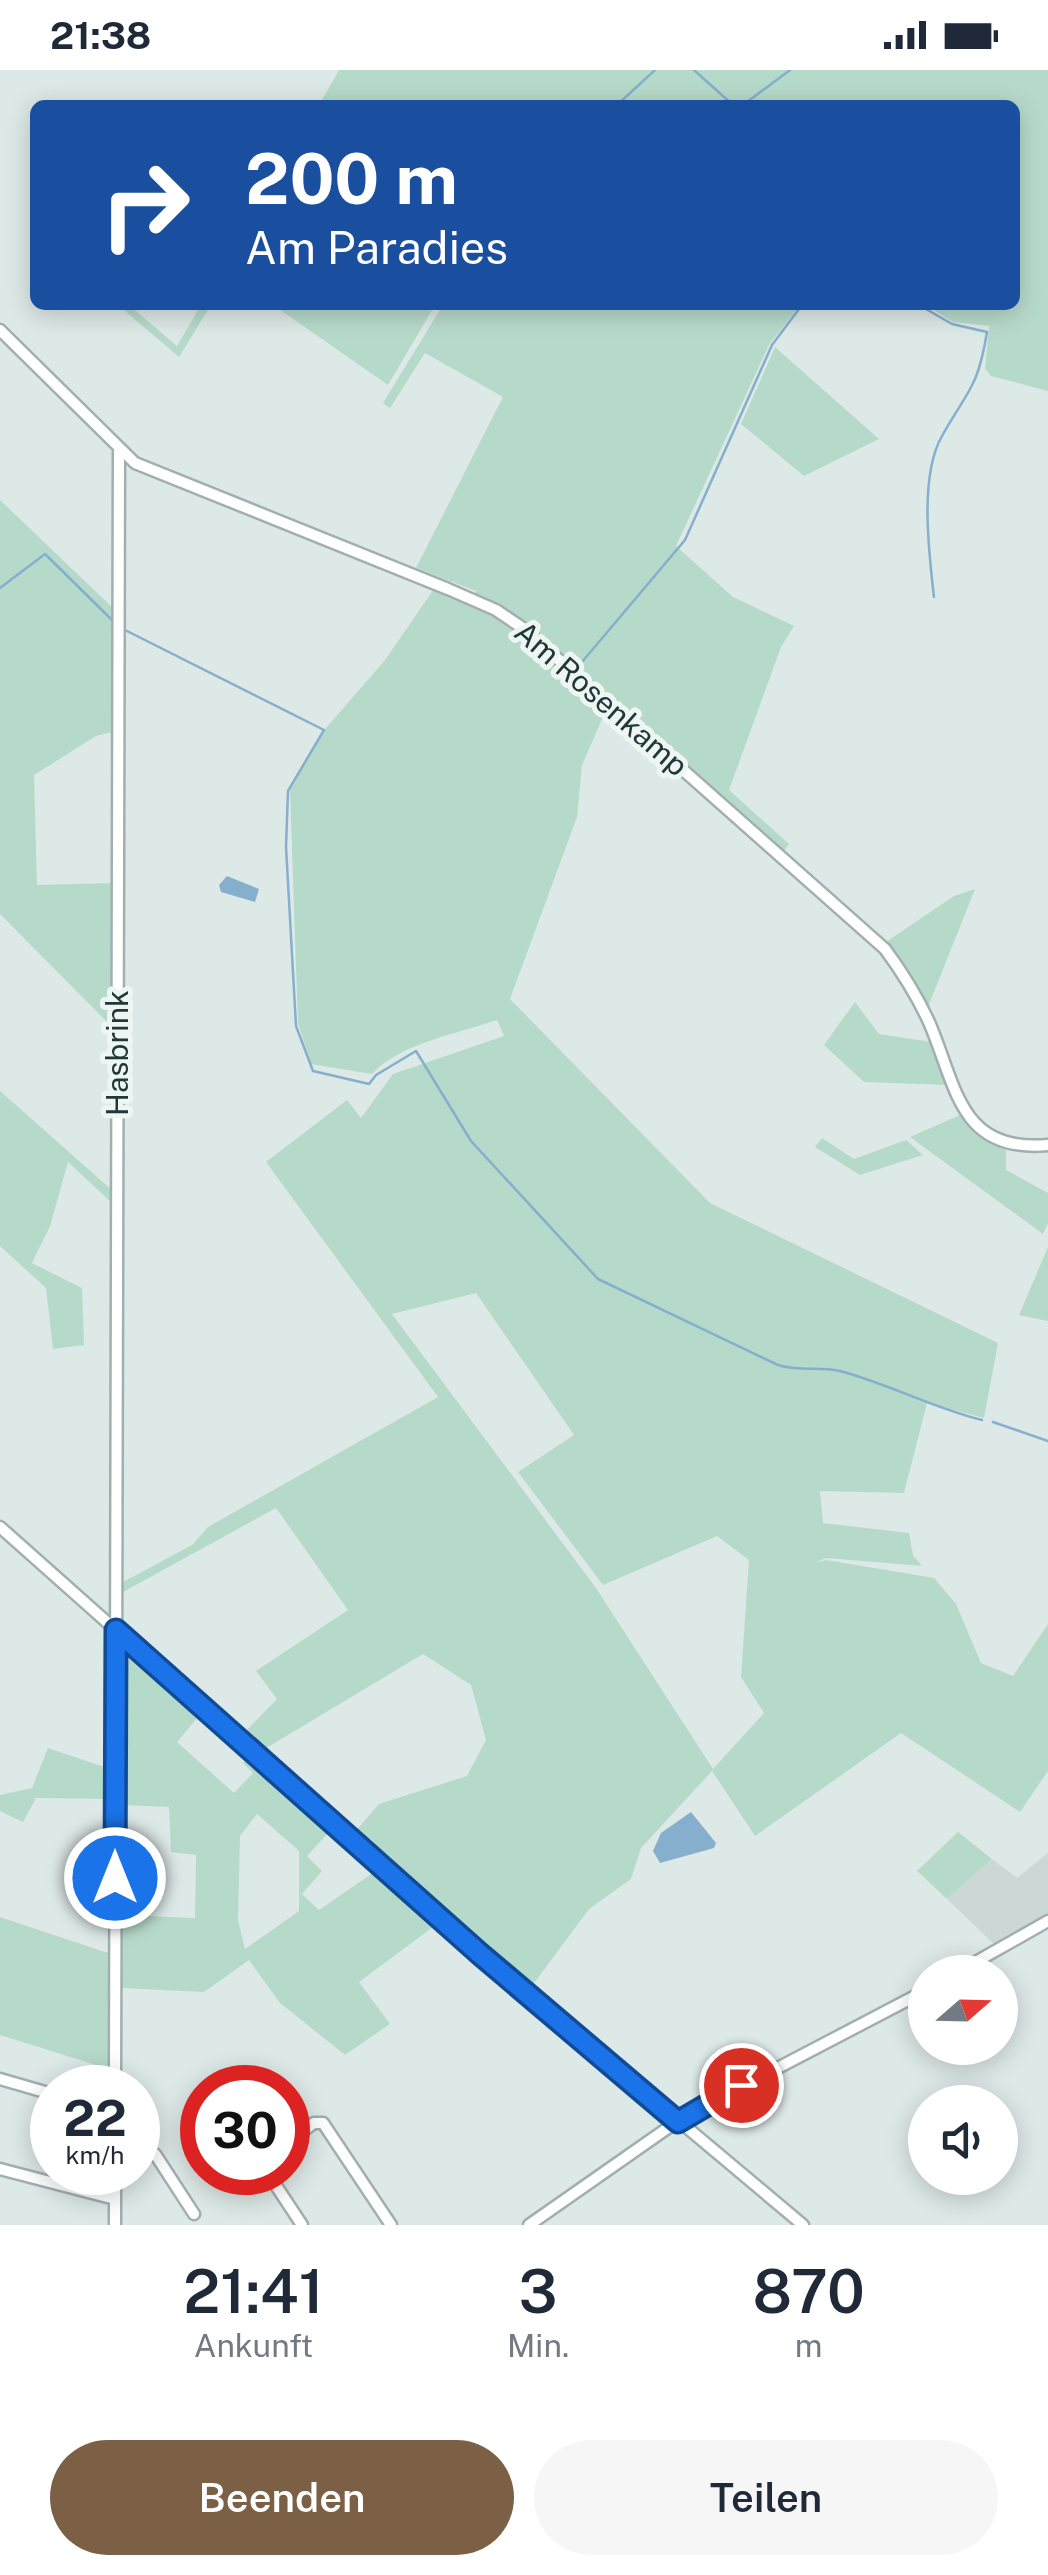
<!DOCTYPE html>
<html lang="de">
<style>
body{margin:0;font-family:"Public Sans",sans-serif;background:#f6f6f7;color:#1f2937;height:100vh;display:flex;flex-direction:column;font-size:38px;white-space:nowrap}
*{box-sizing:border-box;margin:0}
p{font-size:32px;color:#747a83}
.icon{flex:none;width:55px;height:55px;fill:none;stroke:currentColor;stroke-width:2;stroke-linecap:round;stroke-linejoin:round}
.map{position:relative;height:2155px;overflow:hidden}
.details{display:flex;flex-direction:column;background:#fff;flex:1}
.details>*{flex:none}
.top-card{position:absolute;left:30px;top:30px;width:990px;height:210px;border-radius:15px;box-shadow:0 5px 25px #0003;background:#1a4fa0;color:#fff;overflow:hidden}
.needle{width:65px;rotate:70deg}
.tools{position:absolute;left:908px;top:1885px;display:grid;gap:20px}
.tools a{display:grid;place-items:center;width:110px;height:110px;border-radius:50%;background:#fff;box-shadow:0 5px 25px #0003;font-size:50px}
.speed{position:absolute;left:30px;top:1995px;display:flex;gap:20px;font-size:50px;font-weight:700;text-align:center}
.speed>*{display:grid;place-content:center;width:130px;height:130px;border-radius:50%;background:#fff;box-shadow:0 5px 25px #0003;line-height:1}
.speed small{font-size:25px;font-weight:400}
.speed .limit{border:15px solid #d22;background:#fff;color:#111}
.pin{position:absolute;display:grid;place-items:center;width:85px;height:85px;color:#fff;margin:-42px;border:5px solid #fff;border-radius:50%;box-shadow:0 2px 10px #0007}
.me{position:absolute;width:110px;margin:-55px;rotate:0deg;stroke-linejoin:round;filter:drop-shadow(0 0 8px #0008)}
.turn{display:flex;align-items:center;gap:35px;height:210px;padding:0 50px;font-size:45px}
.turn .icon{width:130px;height:130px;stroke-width:2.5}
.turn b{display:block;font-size:70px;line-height:85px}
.eta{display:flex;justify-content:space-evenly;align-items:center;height:170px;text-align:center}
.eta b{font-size:60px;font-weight:600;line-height:70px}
.cta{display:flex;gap:20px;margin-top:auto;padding:20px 50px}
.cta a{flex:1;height:115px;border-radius:60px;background:#7c6045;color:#fff;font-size:40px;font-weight:600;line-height:115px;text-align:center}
.cta a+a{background:#f6f6f7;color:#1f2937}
.status{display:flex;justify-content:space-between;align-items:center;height:70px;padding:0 50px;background:#fff;direction:ltr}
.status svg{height:28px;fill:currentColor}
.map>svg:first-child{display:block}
</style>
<div class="status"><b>21:38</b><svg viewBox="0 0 49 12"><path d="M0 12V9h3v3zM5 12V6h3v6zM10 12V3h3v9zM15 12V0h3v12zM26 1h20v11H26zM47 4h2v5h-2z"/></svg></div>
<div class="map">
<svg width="1048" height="2155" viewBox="0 0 1048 2155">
<rect width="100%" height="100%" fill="#dde9e7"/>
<path fill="#ccd8d6" d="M 1048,1783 L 1048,1844 L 994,1874 L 947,1829 L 992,1789 L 1017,1808 Z"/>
<path fill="#b6daca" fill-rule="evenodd" d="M 339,0 L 1048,0 L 1048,321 L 991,306 L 985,299 L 989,256 L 953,252 L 926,235 L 1015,235 L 1015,35 L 319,35 Z
M 118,235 L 129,235 L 177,276 L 201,235 L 211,235 L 179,287 Z
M 273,235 L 435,235 L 388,315 Z
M 443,235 L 800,235 L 769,275 L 676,476 L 733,527 L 794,556 L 781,577 L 729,720 L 789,774 L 783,782 L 567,593 L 561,595 L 606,640 L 582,695 L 577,747 L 510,929 L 710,1133 L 998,1273 L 984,1348 L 927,1333 L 904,1423 L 820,1421 L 823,1453 L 909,1463 L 913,1485 L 922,1496 L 826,1488 L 814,1493 L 826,1490 L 934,1508 L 956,1534 L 981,1593 L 1013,1606 L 1048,1554 L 1048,1701 L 1020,1742 L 901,1663 L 755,1766 L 712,1701 L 641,1778 L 631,1809 L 589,1839 L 529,1920 L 353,1764 L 379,1734 L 467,1706 L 486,1670 L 471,1615 L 423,1584 L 263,1680 L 244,1663 L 277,1629 L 256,1601 L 348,1540 L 276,1438 L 123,1522 L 123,1512 L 192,1475 L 208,1457 L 438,1327 L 266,1092 L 347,1030 L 361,1048 L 393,1004 L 504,966 L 497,950 C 457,964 401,973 372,1004 L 311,994 L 298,953 L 290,720 L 326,658 L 385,590 L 434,519 L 471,531 L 476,521 L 416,498 L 503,327 L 425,283 L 390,338 L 383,333 ZM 476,1223 L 574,1365 L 518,1402 L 603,1515 L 717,1466 L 749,1490 L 741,1607 L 764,1643 L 713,1699 L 596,1518 L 392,1244 Z
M 775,277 L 879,369 L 804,406 L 741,354 Z
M 0,430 L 112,537 L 112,662 L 96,666 L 34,705 L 37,815 L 113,813 L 115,960 L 0,844 Z
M 975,819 L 928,937 L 886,872 L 954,826 Z
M 855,932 L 879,964 L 932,972 L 948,1015 L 864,1012 L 824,975 Z
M 0,1021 L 113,1121 L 113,1134 L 68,1092 L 50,1156 L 32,1193 L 82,1218 L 84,1275 L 53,1279 L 46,1218 L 0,1176 Z
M 960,1045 L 1006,1080 L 1006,1100 L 1048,1123 L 1048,1153 L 1043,1164 L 910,1067 Z
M 822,1068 L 854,1089 L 906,1070 L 923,1085 L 860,1105 L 815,1077 Z
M 1048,1177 L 1048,1251 L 1019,1245 Z
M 121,1568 L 203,1641 L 177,1672 L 234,1723 L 253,1703 L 243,1693 L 251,1684 L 331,1760 L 307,1786 L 322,1801 L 302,1824 L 319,1840 L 377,1800 L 437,1854 L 359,1912 L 390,1954 L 345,1985 L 280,1933 L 249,1890 L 204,1922 L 120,1918 L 121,1845 L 195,1848 L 196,1785 L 171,1782 L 169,1737 L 120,1735 ZM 257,1744 L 299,1781 L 299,1841 L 245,1879 L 238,1850 L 240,1766 Z
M 48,1678 L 110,1699 L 111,1729 L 36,1728 L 23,1752 L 0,1741 L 0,1725 L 32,1718 Z
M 958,1762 L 992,1789 L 947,1829 L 917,1801 Z
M 0,1847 L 111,1884 L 112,2000 L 0,1965 Z"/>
<path fill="#86afcd" d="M 227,806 L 259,819 L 255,832 L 221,822 L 219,815 Z
M 691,1742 L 716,1773 L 714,1778 L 660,1793 L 653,1781 L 661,1763 Z"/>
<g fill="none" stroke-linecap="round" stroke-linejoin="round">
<path stroke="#86afcd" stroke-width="2.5" d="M 694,0 L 733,35
M 617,35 L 655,0
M 743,35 L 790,0
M 919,235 L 952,254 L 987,262 C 978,318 968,320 942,366 C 919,406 929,483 934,527
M 0,518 L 45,484 L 114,552
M 125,560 L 324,660 L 288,721 L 286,777 L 296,956 L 313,1001 L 369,1014 L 376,1005 L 416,981 L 471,1071 L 598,1209 L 778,1295 C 799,1302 819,1296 840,1301 C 889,1314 933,1338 982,1350
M 582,592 L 685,470 L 772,275 L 802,235
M 993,1352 L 1048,1371
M 970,1902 L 982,1896
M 869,1957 L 925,1927"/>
<g stroke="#a1b0af" stroke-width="15">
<path id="street" d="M 0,260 L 135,393 L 448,519 L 496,540 L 524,559 L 885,879 C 902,902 917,926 929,952 C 957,1017 959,1083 1048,1075
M 0,1457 L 480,1884 L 803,2155
M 958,1902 L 1048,1851
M 0,2009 L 52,2024
M 115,2018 L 119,382
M 288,2072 L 314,2053 L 323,2053 L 391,2155
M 138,2080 L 155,2084 L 194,2144
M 0,2099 L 115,2129
M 267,2102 L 302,2155
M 115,2155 L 115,2102
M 529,2155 L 682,2048 L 925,1921"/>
</g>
<use href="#street" stroke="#fff" stroke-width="10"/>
</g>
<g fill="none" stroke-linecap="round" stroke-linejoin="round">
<g stroke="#114b97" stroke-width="25">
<path id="route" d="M 115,1808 L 116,1560 L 480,1884 L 678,2052 L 741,2015"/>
</g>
<use href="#route" stroke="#1a73e8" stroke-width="18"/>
</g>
<g text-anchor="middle" stroke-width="10" stroke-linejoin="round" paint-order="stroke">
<g font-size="30" fill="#203838" stroke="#eef6f4">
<text transform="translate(601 629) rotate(41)" y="10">Am Rosenkamp</text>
<text transform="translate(118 983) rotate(-90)" y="10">Hasbrink</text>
</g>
</g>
</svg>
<div class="tools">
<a><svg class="needle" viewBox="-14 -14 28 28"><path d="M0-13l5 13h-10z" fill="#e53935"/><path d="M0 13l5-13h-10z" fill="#747a83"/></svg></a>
<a><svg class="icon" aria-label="sound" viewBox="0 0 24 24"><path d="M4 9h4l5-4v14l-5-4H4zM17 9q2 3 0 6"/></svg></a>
</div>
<div class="speed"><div>22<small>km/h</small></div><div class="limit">30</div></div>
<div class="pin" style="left:741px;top:2015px;background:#d93025"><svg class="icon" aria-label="arrive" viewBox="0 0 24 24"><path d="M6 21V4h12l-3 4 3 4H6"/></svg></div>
<svg class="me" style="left:115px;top:1808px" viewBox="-20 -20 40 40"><circle r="17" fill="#1a73e8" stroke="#fff" stroke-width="3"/><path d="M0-11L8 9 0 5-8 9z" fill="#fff"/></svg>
<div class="top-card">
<div class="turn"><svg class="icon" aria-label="right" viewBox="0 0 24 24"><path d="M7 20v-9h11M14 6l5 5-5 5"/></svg><div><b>200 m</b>Am Paradies</div></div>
</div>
</div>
<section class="details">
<div class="eta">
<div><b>21:41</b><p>Ankunft</p></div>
<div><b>3</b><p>Min.</p></div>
<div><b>870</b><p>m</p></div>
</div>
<div class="cta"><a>Beenden</a><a>Teilen</a></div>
</section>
